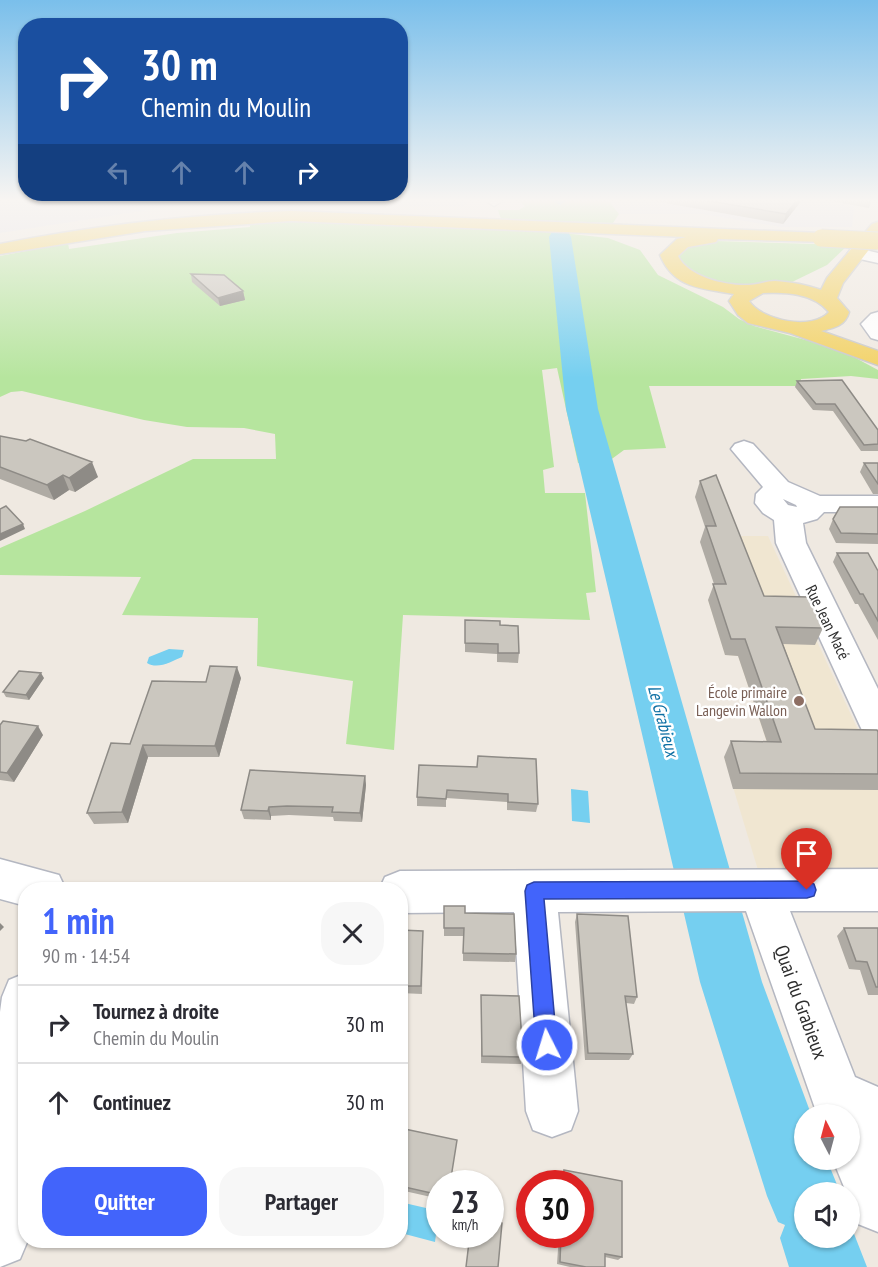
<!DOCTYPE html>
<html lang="fr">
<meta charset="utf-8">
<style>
body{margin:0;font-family:"PT Sans Narrow",sans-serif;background:#f7f7f7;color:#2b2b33;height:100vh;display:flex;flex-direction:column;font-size:22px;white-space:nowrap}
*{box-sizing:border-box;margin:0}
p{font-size:20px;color:#7c7c81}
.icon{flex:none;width:33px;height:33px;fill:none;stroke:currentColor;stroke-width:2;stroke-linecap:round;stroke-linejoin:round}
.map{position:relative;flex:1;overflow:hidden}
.drawer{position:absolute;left:18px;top:882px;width:390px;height:366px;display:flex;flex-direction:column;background:#fff;border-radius:24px;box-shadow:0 2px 4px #0004}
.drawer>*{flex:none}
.hud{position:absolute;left:18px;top:18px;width:390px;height:183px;border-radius:24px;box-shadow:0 2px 4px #0004;background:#1a4fa0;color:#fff;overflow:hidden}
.needle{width:39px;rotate:354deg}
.fabs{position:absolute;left:794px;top:1104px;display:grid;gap:12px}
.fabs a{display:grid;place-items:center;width:66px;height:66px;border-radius:50%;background:#fff;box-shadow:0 2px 4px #0004;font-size:30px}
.speed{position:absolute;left:426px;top:1170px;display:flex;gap:12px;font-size:30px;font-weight:700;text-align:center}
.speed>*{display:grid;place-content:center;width:78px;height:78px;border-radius:50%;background:#fff;box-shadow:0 2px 4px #0004;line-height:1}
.speed small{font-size:15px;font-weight:400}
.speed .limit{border:9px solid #d22;background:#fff;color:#111}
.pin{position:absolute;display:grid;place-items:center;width:51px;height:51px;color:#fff;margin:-62px -26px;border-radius:50% 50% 50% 0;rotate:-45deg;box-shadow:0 0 6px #0007}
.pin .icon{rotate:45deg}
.me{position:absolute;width:66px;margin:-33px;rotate:355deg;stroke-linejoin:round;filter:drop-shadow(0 0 4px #0008)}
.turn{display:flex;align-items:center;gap:21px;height:126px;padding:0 24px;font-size:27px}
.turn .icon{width:78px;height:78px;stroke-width:2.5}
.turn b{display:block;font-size:42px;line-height:51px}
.lanes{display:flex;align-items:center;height:57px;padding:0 24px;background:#0003;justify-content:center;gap:30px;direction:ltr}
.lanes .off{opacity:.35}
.round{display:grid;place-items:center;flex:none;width:63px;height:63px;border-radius:24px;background:#f7f7f7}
.head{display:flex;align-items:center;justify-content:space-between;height:102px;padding:0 24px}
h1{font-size:36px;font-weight:700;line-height:45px;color:#4264fb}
.button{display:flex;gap:12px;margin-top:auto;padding:12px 24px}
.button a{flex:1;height:69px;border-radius:24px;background:#4264fb;color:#fff;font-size:24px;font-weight:700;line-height:69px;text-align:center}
.button a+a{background:#f7f7f7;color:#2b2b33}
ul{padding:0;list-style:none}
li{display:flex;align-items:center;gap:18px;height:78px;padding:0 24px;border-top:2px solid #e1e1e2}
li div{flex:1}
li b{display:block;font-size:22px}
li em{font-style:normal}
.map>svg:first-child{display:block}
</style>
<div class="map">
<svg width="878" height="1267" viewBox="0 0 878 1267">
<rect width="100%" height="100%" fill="#efe9e1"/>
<path fill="#e3e1e8" d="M 0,200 L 469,200 L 464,206 L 180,205 L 0,233 Z
M 608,200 L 817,200 L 854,207 L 852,227 L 781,227 L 703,214 L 619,214 Z"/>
<path fill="#f0e6d1" d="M 728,536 L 768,536 L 866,747 L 878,773 L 878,871 L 758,870 L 724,757 L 772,758 L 738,656 L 725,655 L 708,600 L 719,601 Z"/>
<path fill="#b6e59e" d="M 518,200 L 608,200 L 619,214 L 613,223 L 501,219 L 498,210 L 519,210 L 525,206 Z
M 293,221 L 545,231 L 608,238 L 640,250 L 658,275 L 723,307 L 739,319 L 754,326 L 839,349 L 878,370 L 878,379 L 851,376 L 801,379 L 800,386 L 649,386 L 666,448 L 624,450 L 609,461 L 578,463 L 557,368 L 542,370 L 554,467 L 543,470 L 545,493 L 585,493 L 596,592 L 586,593 L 590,620 L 403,615 L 394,750 L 346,744 L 353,681 L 257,666 L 258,618 L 122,615 L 141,577 L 0,575 L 0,548 L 85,511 L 193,459 L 276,459 L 275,434 L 244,428 L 187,427 L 144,420 L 22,391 L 11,392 L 0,397 L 0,256 L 68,243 L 69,249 L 177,233 L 250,227 L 250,223 Z
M 715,241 L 848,245 L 827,265 L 790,283 L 733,286 L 695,277 L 676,259 L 686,248 Z"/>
<path fill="#75cff0" d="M 169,649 L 184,650 L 182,657 C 172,661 158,670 147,663 L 149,657 Z
M 571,789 L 588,791 L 590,823 L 572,821 Z
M 400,1202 L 439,1211 L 435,1242 L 401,1233 Z"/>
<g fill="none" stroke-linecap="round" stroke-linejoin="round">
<path fill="#75cff0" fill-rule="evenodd" d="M 559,200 L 565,200 L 560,202 L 558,201 Z"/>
<path fill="#75cff0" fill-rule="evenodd" d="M 552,200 L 565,200 L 566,201 L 560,205 Z"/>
<path fill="#75cff0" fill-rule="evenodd" d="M 560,230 L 568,232 L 571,237 L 598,409 L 762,982 L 811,1114 L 804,1114 L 804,1160 L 827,1160 L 840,1192 L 804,1192 L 804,1238 L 849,1238 L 849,1221 L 867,1267 L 789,1267 L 780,1238 L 785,1225 L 778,1222 L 767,1196 L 700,982 L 566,409 L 549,237 L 552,232 Z"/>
<g stroke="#b4b7c1" stroke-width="3">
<path id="minor" d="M 485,200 L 501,200 L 502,201 L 494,206 Z
M 857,248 L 878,253 L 878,263 L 851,257 L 848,253 L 851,249 Z
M 878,312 L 878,340 L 871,338 L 861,324 L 871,314 Z
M 744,441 L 753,444 L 788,482 L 820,496 L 878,496 L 878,512 L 824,512 L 817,519 L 803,523 L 806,543 L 878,689 L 878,741 L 865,736 L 860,726 L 776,543 L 774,520 L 763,513 L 755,503 L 756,494 L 763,487 L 731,449 L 735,444 ZM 783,499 L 796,505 L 797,507 L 788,505 Z
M 0,859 L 59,875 L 66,890 L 26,890 L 26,906 L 0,899 Z
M 878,869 L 878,911 L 790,911 L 855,1077 L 878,1087 L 878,1232 L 858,1224 L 849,1202 L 849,1192 L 846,1192 L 833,1160 L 849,1160 L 849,1114 L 817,1114 L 746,911 L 558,912 L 578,1111 L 571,1130 L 552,1137 L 533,1130 L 526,1111 L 514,912 L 400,913 L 400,890 L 379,890 L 385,877 L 400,871 Z
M 26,973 L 26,1240 L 28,1240 L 20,1259 L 0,1267 L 0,1012 L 2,997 L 9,980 Z"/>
</g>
<g stroke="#c9c9c9" stroke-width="3">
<path id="major" d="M 291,211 L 821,233 L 827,234 L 829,238 L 827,242 L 718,239 L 716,242 L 688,247 L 678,256 C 688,277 726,286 748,285 C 757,285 766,281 775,281 C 791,282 807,285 821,290 L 827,278 L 872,224 L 878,222 L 878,238 L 843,283 L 837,298 L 849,312 C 845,326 834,328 821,331 L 878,351 L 878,365 L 790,333 L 748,323 L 738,315 L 729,301 L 734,294 C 702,288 674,289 660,255 L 677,239 L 686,237 L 291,221 L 145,231 L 0,254 L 0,244 C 96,225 193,214 291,211 ZM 763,293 C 786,292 813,293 829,312 C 813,331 762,321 749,301 Z"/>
</g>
<use href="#minor" fill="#fff" fill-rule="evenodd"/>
<use href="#major" fill="#f2d163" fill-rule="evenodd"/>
<g stroke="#c9c9c9" stroke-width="19" stroke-linecap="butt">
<path id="major-bridge" d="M 821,238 L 878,241"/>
</g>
<use href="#major-bridge" stroke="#f2d163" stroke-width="17"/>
</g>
<path fill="#afaba4" d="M 655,200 L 802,200 L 783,224 L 654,201 Z
M 826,200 L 872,200 L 869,208 Z
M 191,274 L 243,291 L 245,300 L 220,306 L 192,282 Z
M 797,381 L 878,430 L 878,451 L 861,451 L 833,411 L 813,410 L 795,387 Z
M 0,436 L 98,477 L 75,492 L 69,490 L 54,500 L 0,479 Z
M 864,463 L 878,463 L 878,494 L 873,494 L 860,472 Z
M 700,481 L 764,596 L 823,628 L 815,645 L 783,644 L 815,729 L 878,732 L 878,790 L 733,789 L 724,757 L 731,741 L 767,742 L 738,656 L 725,655 L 708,600 L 714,584 L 700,542 L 705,527 L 695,497 Z
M 878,507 L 878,544 L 836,543 L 829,529 L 833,519 Z
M 837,553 L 878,571 L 878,640 L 858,604 L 855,604 L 833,562 Z
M 465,620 L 500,625 L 519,653 L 518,663 L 497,662 L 497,654 L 465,652 Z
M 44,678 L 29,700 L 6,697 L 3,692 Z
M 241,678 L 219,757 L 148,757 L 128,823 L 94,824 L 87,813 L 130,744 L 206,682 Z
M 0,725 L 43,735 L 14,782 L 0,780 Z
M 419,765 L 538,804 L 536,812 L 507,810 L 507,802 L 446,798 L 446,807 L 417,806 L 417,797 Z
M 365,776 L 366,785 L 362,822 L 334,821 L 333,817 L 289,815 L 271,816 L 271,820 L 244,819 L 241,810 Z
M 444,906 L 465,913 L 516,954 L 515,962 L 463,961 L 463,936 L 444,936 Z
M 577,914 L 637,997 L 634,1004 L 626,1003 L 633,1054 L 629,1060 L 585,1060 L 575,922 Z
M 844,928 L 878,928 L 878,995 L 868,995 L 860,970 L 849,969 L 837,936 Z
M 400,930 L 423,931 L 422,994 L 400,993 Z
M 481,995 L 523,1057 L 521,1064 L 481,1063 Z
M 400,1128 L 440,1184 L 440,1199 L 400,1190 Z
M 564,1170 L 622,1181 L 622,1257 L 618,1260 L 605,1257 L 605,1267 L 570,1267 L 557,1264 L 559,1234 L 580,1234 L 580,1184 L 561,1184 L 561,1174 Z"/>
<path fill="#8e8b86" d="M 797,200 L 802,200 L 783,224 L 786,214 Z
M 243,291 L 245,300 L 220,306 L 218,298 Z
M 92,462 L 98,477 L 75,492 L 69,478 Z
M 63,475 L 69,490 L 54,500 L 47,485 Z
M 23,524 L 25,529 L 0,541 L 0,534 Z
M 237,667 L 241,678 L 219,757 L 215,746 Z
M 41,673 L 44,678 L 29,700 L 26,695 Z
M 38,726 L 43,735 L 14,782 L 7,773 Z
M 143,745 L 148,757 L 128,823 L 122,812 Z
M 365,776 L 366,785 L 362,822 L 360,813 Z
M 269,807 L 271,816 L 271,820 L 268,811 Z
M 0,923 L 4,927 L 0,931 Z"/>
<path fill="#cbc7bf" stroke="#8e8b86" stroke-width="1.5" d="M 704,200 L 797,200 L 786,214 Z
M 191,274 L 224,275 L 243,291 L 218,298 Z
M 842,380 L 878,430 L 878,444 L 864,445 L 835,404 L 816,404 L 797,381 Z
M 0,436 L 26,441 L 30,439 L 92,462 L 69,478 L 63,475 L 47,485 L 0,467 Z
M 864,463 L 878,463 L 878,484 Z
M 716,475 L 764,596 L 809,597 L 823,628 L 776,627 L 815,729 L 877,730 L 878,732 L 878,774 L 740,773 L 731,741 L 781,742 L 745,639 L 731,639 L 713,584 L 726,584 L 706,526 L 716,526 L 700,481 Z
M 6,506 L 23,524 L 0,534 L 0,509 Z
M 840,507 L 878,507 L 878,534 L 841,533 L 833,519 Z
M 837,553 L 868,553 L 878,571 L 878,621 L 863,594 L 860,594 Z
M 465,620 L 500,621 L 500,625 L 518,626 L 519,653 L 498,653 L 498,644 L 465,643 Z
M 210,666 L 237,667 L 215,746 L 143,745 L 122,812 L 87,813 L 111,743 L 130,744 L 152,681 L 206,682 Z
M 19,671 L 41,673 L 26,695 L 3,692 Z
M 3,721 L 38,726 L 7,773 L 0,772 L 0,725 Z
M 478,756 L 536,759 L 538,804 L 508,802 L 508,794 L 447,790 L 446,799 L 417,797 L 419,765 L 477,767 Z
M 250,770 L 365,776 L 360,813 L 332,812 L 333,807 L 287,806 L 269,807 L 268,811 L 241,810 Z
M 444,906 L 465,906 L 465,913 L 514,914 L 516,954 L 463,953 L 464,928 L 444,928 Z
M 577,914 L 628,916 L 637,997 L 625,996 L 633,1054 L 588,1053 Z
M 844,928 L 878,928 L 878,987 L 876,987 L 867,962 L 856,961 Z
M 400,930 L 423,931 L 421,986 L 400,986 Z
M 481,995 L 519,996 L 523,1057 L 482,1056 Z
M 400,1128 L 457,1140 L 450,1184 L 440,1184 L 440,1195 L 400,1186 Z
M 564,1170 L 622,1181 L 622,1257 L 605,1254 L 605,1267 L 586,1267 L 560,1262 L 561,1234 L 580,1234 L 580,1184 L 563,1184 Z
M 490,1220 L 502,1223 L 498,1267 L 466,1267 L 470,1234 L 490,1234 Z"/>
<linearGradient id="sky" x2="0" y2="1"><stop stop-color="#7abfeb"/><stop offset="0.53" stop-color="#f8f5f2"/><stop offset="1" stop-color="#f8f5f2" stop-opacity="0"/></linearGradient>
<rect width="878" height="378" fill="url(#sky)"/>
<path fill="#4264fb" stroke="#2b41a3" stroke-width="1.5" d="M 807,881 L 814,884 L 816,890 L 814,896 L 807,898 L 544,899 L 557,1045 L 554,1052 L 547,1055 L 539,1052 L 536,1045 L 525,891 L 527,885 L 534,882 Z"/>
<circle fill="#8d6e63" stroke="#fff" stroke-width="2" cx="799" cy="701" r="6"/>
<g text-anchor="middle" stroke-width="5" stroke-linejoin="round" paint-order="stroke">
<g font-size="16" fill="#2e2e2e" stroke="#fff">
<text transform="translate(828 622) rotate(64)" y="6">Rue Jean Macé</text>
</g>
<g font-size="16" fill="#785e54" stroke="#fff" text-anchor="end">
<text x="787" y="698">École primaire<tspan x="787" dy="18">Langevin Wallon</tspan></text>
</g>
<g font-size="18" font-style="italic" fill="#0d6fa3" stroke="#fff">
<text transform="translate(663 721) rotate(75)" y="6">Le Grabieux</text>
</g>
<g font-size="20" fill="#2e2e2e" stroke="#fff">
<text transform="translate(801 1002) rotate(70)" y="7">Quai du Grabieux</text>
</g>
</g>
</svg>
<div class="fabs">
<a><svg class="needle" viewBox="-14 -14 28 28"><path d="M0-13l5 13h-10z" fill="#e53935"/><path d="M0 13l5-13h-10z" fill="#7c7c81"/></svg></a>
<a><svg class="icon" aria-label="sound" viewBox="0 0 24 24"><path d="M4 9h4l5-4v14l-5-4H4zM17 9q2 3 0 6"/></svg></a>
</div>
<div class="speed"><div>23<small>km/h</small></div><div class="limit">30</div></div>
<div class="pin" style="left:807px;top:890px;background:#d93025"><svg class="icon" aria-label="arrive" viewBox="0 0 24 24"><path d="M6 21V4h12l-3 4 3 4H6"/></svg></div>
<svg class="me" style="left:547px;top:1045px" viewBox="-20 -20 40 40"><circle r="17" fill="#4264fb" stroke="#fff" stroke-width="3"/><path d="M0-11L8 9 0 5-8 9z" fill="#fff"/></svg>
<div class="hud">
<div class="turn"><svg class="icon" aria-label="right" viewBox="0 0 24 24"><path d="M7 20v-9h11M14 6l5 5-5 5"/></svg><div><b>30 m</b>Chemin du Moulin</div></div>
<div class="lanes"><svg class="icon off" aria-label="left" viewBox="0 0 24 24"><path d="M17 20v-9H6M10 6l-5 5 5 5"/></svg><svg class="icon off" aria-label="ahead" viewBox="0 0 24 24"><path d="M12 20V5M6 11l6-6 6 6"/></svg><svg class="icon off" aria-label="ahead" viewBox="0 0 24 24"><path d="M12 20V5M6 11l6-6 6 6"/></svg><svg class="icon" aria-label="right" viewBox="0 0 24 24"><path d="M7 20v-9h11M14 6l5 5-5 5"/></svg></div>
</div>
<section class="drawer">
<div class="head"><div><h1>1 min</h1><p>90 m · 14:54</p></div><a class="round"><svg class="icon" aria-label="close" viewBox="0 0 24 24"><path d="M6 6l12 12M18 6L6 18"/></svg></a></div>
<ul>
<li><svg class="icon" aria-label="right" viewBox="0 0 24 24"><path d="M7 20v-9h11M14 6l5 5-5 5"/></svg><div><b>Tournez à droite</b><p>Chemin du Moulin</p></div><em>30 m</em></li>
<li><svg class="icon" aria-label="ahead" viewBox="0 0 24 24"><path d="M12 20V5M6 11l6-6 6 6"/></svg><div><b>Continuez</b></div><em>30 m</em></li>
</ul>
<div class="button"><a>Quitter</a><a>Partager</a></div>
</section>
</div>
